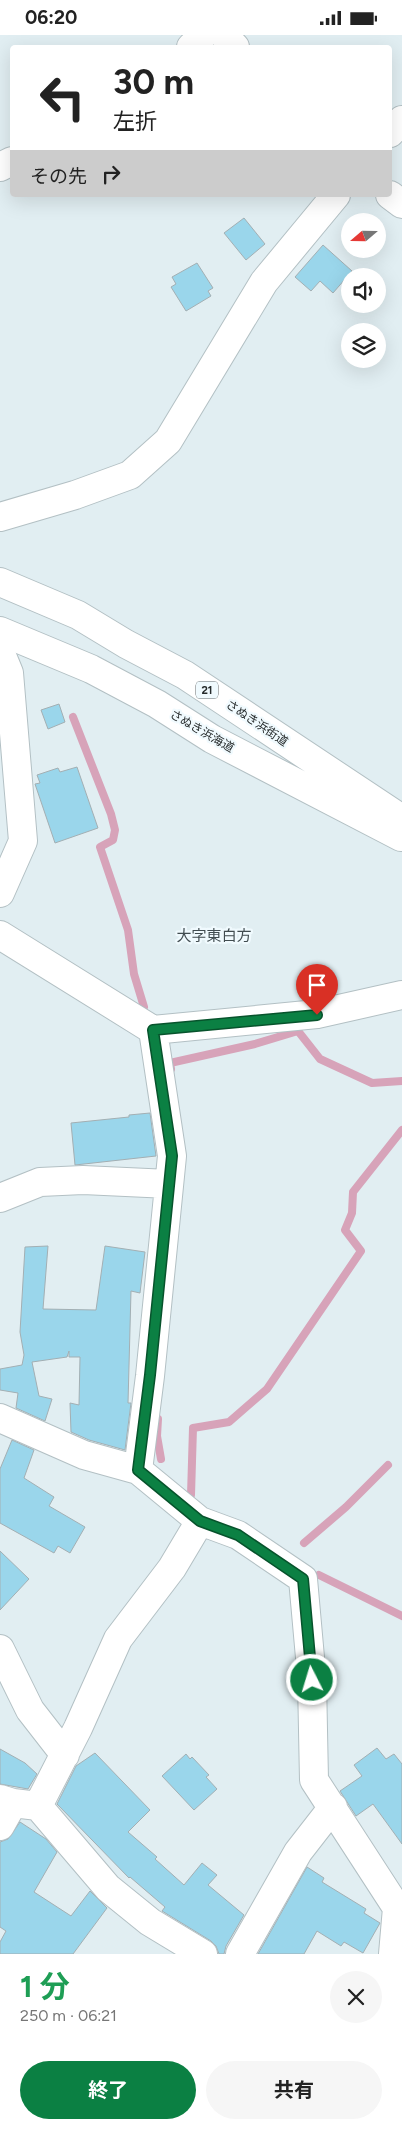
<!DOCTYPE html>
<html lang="ja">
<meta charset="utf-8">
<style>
body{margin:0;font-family:Figtree,"Noto Sans JP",sans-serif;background:#f6f6f6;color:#222;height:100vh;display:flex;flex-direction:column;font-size:19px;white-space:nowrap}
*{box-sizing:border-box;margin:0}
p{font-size:16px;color:#767676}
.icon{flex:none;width:28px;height:28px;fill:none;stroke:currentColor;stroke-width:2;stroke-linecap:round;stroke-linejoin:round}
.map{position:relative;height:1919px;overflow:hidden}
.sheet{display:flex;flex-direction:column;background:#fff;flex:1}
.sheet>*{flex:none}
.hud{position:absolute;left:10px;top:10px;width:382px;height:152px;border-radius:5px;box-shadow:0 5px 20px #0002;background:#fff;color:#222;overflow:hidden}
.needle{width:32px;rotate:250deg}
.controls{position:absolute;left:341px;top:178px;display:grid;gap:10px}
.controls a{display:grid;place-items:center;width:45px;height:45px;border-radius:50%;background:#fff;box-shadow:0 5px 20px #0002;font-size:25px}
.pin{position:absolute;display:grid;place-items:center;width:42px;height:42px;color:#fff;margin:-51px -21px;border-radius:50% 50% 50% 0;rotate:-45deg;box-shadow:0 0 5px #0007}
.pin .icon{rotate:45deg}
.me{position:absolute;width:55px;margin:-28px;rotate:355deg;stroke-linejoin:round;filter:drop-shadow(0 0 4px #0008)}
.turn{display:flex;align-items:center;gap:18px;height:105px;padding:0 20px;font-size:22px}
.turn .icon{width:65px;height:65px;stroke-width:2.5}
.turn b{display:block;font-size:35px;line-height:42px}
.then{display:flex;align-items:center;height:48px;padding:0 20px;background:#0003;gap:10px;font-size:19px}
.round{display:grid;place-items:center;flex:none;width:52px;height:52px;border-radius:26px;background:#f6f6f6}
.headline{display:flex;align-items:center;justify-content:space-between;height:85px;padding:0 20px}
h1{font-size:30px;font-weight:700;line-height:38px;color:#1e9e55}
.action{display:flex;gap:10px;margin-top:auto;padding:10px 20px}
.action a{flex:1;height:58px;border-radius:30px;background:#0b8043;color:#fff;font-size:20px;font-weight:700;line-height:58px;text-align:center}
.action a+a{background:#f6f6f6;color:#222}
.status{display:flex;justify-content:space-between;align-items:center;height:35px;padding:0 25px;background:#fff;direction:ltr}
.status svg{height:14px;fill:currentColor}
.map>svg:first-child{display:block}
</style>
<div class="status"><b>06:20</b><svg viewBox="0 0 49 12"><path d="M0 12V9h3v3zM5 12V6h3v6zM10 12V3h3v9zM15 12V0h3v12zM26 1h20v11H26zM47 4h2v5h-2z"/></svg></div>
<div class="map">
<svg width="402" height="1919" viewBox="0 0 402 1919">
<rect width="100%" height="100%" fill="#e1eef2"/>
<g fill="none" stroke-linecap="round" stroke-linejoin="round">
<path stroke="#d7a3b9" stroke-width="8" d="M 73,682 L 111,779 L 115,795 L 113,805 L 100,812 L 128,895 L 134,939 L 144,972
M 171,1034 L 170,1028 L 255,1009 L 298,996 L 320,1024 L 372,1048 L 402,1046
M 158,1384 L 157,1401 L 161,1424
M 191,1460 L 193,1393 L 229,1387 L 267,1354 L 361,1216 L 345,1195 L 352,1178 L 353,1157 L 402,1095
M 304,1508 L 346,1472 L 388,1430
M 319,1540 L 402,1581"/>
</g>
<path fill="#9ad6eb" stroke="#a3afb3" d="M 244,183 L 265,209 L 246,225 L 224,198 Z
M 323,210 L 352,236 L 333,258 L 320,246 L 311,256 L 295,242 Z
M 197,228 L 213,253 L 208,256 L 211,261 L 186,276 L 171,252 L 176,249 L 172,242 Z
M 59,669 L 65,687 L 48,694 L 41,675 Z
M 77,732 L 98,793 L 55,808 L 35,749 L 40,748 L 37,740 L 58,733 L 60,737 Z
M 150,1078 L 156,1121 L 75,1130 L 71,1088 L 129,1082 L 129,1080 Z
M 48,1211 L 43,1274 L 96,1275 L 105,1211 L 145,1217 L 140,1258 L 131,1256 L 128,1368 L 131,1368 L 125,1415 L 89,1405 L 71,1397 L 70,1368 L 79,1370 L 80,1322 L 69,1322 L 69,1316 L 67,1322 L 32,1327 L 39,1361 L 52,1364 L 45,1386 L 16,1373 L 18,1358 L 0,1355 L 0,1334 L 22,1330 L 24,1320 L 20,1297 L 25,1212 Z
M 12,1405 L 34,1415 L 24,1443 L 54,1462 L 49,1471 L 85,1492 L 70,1518 L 58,1511 L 54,1518 L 0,1488 L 0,1434 Z
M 0,1516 L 29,1544 L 0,1575 Z
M 377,1713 L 386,1724 L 394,1719 L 402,1729 L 402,1809 L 373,1769 L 356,1781 L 340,1756 L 362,1741 L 354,1730 Z
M 0,1714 L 25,1728 L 37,1739 L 28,1754 L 0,1749 Z
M 95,1718 L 150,1775 L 128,1797 L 157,1822 L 155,1824 L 184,1850 L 202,1828 L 217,1840 L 208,1850 L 244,1880 L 226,1911 L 224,1919 L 219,1919 L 216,1911 L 211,1906 L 162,1876 L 165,1872 L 130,1842 L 129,1843 L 57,1769 L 76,1731 Z
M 186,1719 L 190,1724 L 192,1722 L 209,1740 L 206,1742 L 217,1754 L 194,1775 L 162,1741 Z
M 20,1787 L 46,1804 L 57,1817 L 34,1857 L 71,1881 L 90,1856 L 107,1873 L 73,1919 L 0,1919 L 0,1907 L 6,1896 L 0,1892 L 0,1807 L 8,1804 Z
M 307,1832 L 324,1843 L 322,1847 L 366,1874 L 364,1878 L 380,1888 L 363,1918 L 344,1907 L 341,1911 L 317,1896 L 304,1919 L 258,1919 Z"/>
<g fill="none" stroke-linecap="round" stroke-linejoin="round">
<g stroke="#b3c0c4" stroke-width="30">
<path id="minor" d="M 224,0 L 235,12
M 191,12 L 203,0
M 390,98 L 402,85
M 0,132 L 12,126
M 390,160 L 402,169
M 0,482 L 75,460 L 130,440 L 168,406 L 264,247 L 336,160
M 0,616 L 9,638 L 23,806 L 0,858
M 0,900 L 153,995 L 317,979 L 402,960
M 0,1163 L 40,1147 L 83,1145 L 169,1149
M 0,1383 L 84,1420 L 138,1435
M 200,1486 L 238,1500 L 303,1544 L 312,1645 L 314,1745 L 397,1873 L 393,1919
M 0,1614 L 30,1675 L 65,1720
M 0,1764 L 13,1768 L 38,1771 L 108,1853 L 150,1887 L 203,1919
M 38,1771 L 78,1693 L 118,1604 L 172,1533 L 200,1486 L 138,1435 L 150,1341 L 172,1121 L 153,995
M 0,1791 L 13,1768
M 240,1919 L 298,1817 L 333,1772"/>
</g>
<g stroke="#b3c0c4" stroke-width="30">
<path id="major" d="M 0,547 L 78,580 L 126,609 L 185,640 L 402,784
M 0,596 L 91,634 L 157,669 L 212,704 L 401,802"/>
</g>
<use href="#minor" stroke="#fff" stroke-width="28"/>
<use href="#major" stroke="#fff" stroke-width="28"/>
</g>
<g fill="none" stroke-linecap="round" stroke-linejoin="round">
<g stroke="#07532c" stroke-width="12">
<path id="route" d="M 312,1645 L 303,1544 L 238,1500 L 200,1486 L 138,1435 L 150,1340 L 172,1121 L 153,995 L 317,980"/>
</g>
<use href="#route" stroke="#0b8043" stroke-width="9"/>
</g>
<g text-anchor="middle" stroke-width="4.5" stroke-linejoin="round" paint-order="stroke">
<rect fill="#f0fafe" stroke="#62686a" stroke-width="1" x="196" y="646.5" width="22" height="17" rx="4"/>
<g font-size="11" font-weight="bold" fill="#252a2b">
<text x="207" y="659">21</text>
</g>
<g font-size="12" fill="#252a2b" stroke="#f0fafe">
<text transform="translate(257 688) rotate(34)" y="4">さぬき浜街道</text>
<text transform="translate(202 696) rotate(30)" y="4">さぬき浜海道</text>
</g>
<g font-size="15" fill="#414c50" stroke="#f0fafe">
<text x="214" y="906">大字東白方</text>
</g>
</g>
</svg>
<div class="controls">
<a><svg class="needle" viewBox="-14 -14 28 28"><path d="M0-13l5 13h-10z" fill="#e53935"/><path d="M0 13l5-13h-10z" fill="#767676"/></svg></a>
<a><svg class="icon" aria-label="sound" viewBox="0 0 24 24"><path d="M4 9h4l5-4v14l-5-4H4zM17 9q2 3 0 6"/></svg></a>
<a><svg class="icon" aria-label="layers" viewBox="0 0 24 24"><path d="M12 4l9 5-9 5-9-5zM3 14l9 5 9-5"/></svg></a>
</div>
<div class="pin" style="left:317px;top:980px;background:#d93025"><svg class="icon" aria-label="arrive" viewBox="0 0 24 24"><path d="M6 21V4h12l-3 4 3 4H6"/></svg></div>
<svg class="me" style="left:312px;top:1645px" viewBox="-20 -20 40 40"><circle r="17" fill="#0b8043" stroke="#fff" stroke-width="3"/><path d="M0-11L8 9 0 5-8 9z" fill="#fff"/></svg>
<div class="hud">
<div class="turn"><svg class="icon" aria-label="left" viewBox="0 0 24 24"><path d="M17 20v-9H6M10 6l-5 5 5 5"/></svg><div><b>30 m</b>左折</div></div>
<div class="then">その先<svg class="icon" aria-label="right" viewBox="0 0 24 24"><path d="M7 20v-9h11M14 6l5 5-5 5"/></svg></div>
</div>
</div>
<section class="sheet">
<div class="headline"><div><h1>1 分</h1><p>250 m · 06:21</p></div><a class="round"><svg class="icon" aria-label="close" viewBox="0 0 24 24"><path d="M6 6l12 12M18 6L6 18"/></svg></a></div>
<div class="action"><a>終了</a><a>共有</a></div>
</section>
